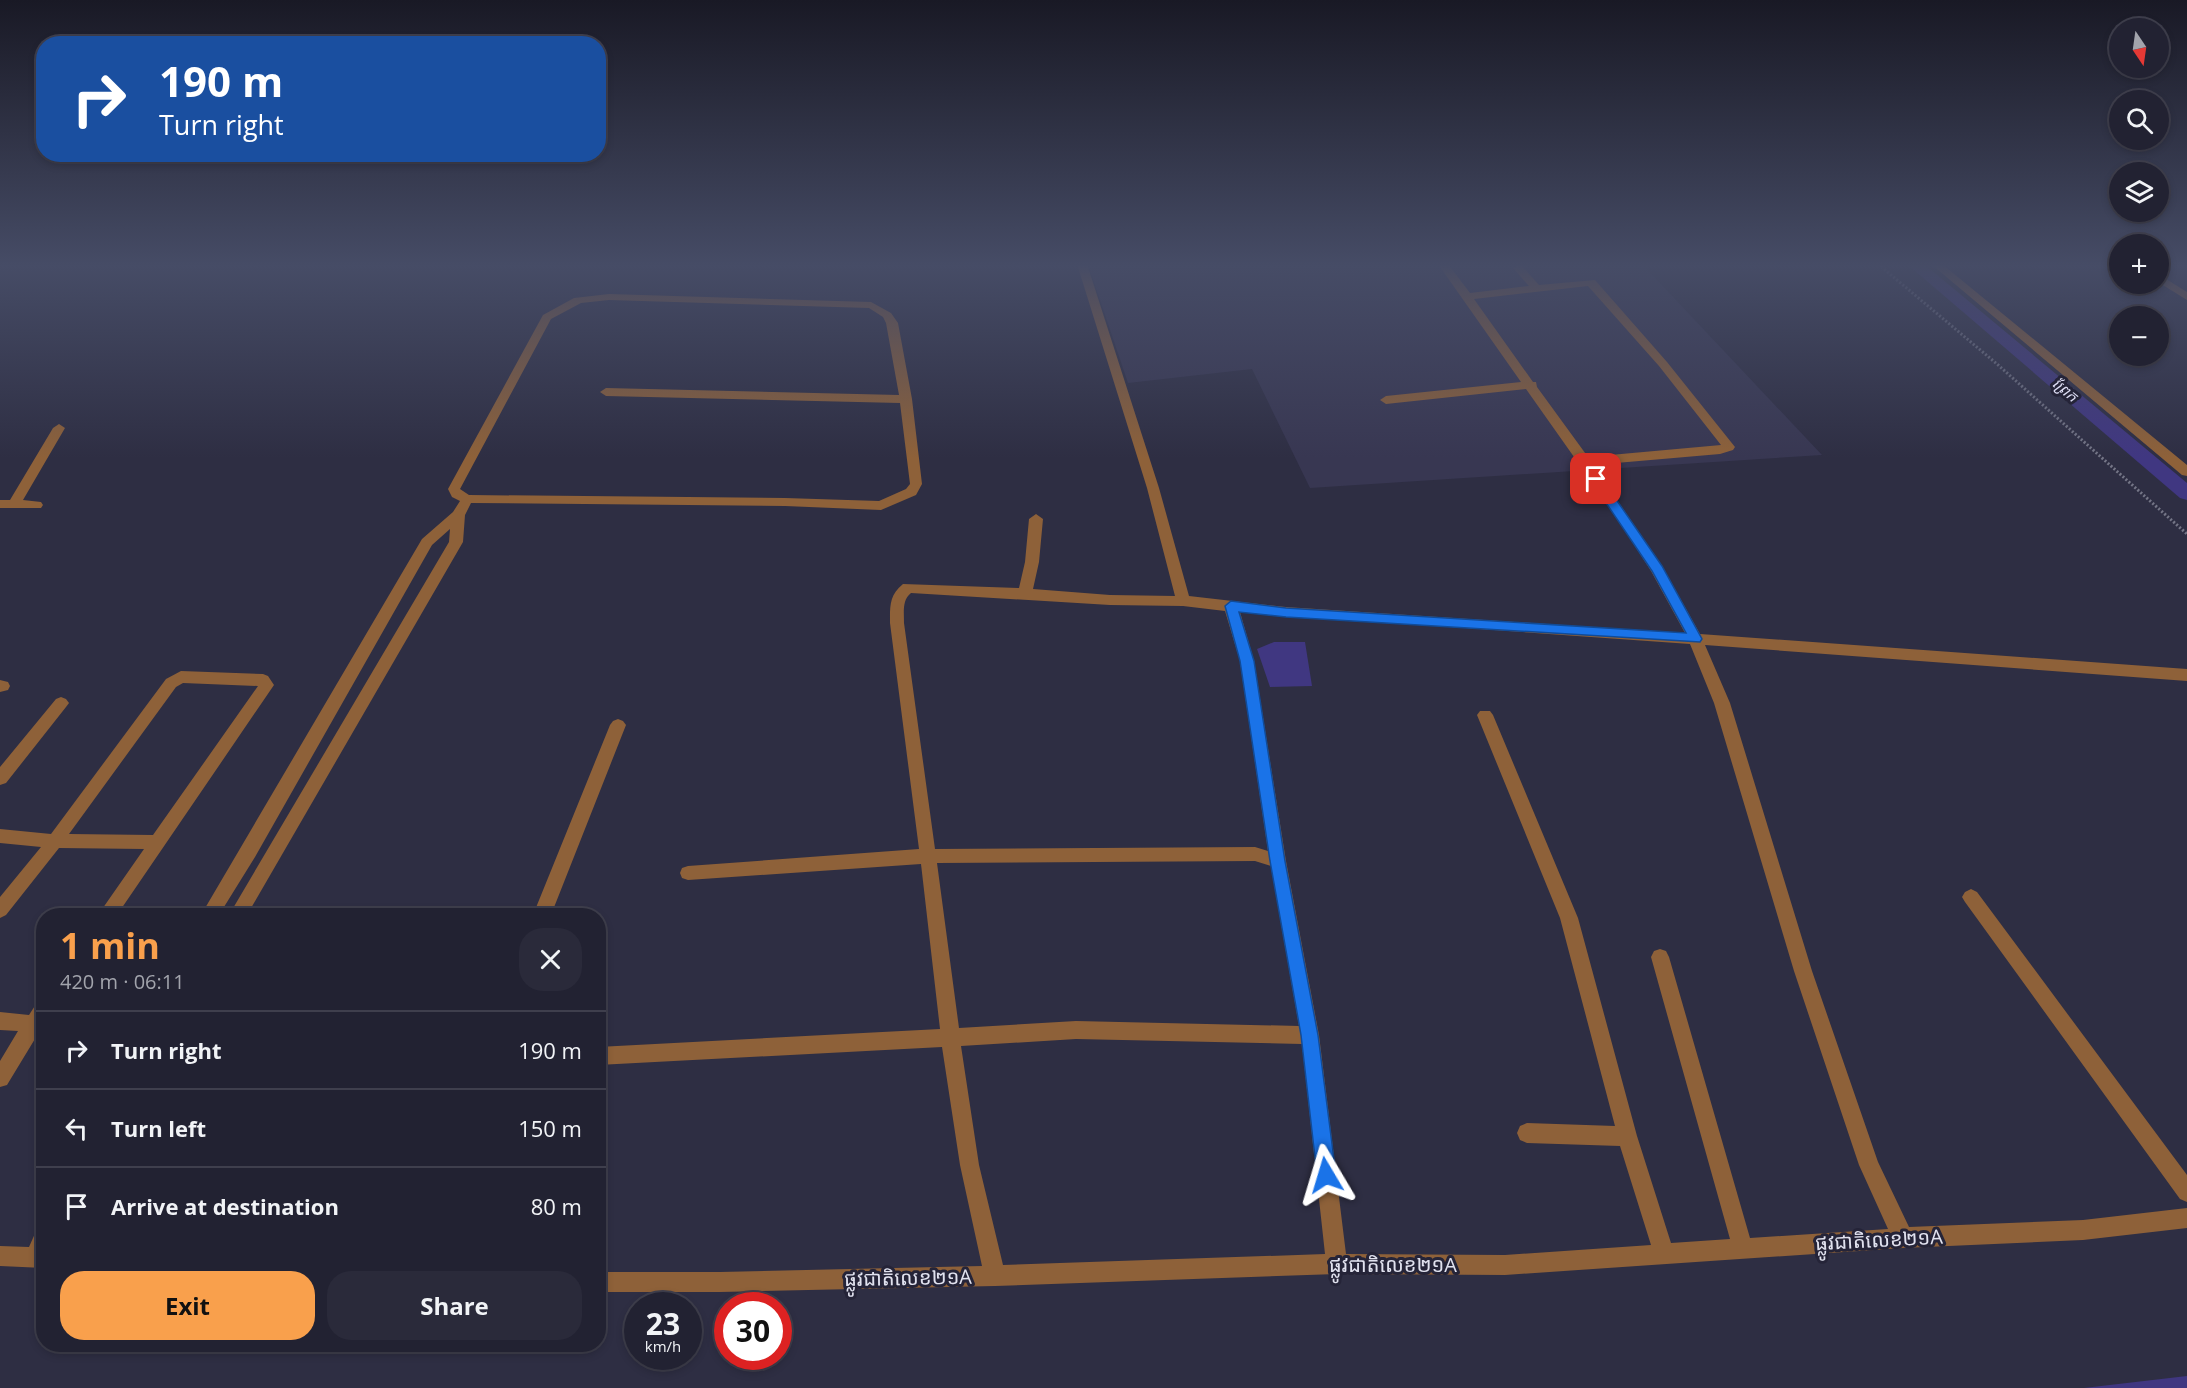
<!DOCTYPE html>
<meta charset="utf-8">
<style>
body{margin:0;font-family:"Open Sans","Noto Sans Khmer",sans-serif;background:#2a2a3a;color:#f1f3f6;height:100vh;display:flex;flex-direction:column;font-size:22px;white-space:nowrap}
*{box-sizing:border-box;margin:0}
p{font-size:20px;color:#a2a4ac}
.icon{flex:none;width:33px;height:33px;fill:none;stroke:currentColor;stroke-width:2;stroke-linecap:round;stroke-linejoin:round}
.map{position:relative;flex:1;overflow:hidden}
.panel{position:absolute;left:36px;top:908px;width:570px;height:444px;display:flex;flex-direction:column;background:#222232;border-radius:24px;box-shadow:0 3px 9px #0003,0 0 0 2px #3f3f4d}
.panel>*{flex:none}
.banner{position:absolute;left:36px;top:36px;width:570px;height:126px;border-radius:24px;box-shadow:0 3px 9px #0003,0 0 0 2px #3f3f4d;background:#1a4fa0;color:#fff;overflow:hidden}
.needle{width:39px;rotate:167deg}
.tools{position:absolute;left:2109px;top:18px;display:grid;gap:12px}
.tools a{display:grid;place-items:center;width:60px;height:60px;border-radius:50%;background:#222232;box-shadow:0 3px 9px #0003,0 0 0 2px #3f3f4d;font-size:30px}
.speed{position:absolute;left:624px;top:1292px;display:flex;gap:12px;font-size:30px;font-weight:700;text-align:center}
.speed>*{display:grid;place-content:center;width:78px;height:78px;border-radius:50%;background:#222232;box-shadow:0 3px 9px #0003,0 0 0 2px #3f3f4d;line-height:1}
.speed small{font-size:15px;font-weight:400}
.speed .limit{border:9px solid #d22;background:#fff;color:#111}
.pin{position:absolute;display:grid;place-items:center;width:51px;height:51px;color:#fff;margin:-26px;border-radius:12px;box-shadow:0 3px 9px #0006}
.me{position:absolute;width:66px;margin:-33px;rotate:353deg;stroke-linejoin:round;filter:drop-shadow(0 0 4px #0008)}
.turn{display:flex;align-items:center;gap:21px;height:126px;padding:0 24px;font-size:27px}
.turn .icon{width:78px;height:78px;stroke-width:2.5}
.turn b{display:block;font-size:42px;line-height:51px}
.round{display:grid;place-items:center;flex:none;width:63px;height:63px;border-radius:24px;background:#2a2a3a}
.overview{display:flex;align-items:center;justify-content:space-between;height:102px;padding:0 24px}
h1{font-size:36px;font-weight:700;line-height:45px;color:#f9a04c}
.primary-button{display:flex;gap:12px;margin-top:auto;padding:12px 24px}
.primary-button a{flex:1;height:69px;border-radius:24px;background:#f9a04c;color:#111;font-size:24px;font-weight:700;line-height:69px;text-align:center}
.primary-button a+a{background:#2a2a3a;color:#f1f3f6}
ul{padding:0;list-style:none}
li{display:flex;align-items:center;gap:18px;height:78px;padding:0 24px;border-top:2px solid #3f3f4d}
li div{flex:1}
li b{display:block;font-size:22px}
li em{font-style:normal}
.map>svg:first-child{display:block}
</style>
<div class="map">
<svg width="2187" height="1388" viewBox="0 0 2187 1388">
<rect width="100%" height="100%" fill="#2e2e43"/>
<path fill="#383752" d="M 1088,264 L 1642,264 L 1822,455 L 1310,488 L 1252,369 L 1128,383 Z"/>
<path fill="#403781" d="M 1274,642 L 1305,642 L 1312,686 L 1270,687 L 1257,649 Z
M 2187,1376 L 2187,1388 L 2084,1388 Z"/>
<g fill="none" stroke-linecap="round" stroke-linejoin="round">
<path fill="#403781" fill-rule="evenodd" d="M 1907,264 L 1924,264 L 2187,483 L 2187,500 L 2180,498 Z"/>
<path stroke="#747586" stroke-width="3" stroke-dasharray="2 2" stroke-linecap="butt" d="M 1878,264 L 1997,364 L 2187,534"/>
<path fill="#8e6139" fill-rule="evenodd" d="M 1077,264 L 1087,264 L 1159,488 L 1189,596 L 1286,607 L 1685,633 L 1651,571 L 1615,515 L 1526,389 L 1386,404 L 1380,400 L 1386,396 L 1521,382 L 1438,264 L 1448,264 L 1470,293 L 1529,286 L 1513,268 L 1518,265 L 1522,266 L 1539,285 L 1595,280 L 1667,362 L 1735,447 L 1733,450 L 1720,454 L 1593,465 L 1662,566 L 1700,634 L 2187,669 L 2187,681 L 1705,645 L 1730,703 L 1812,971 L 1878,1162 L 1909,1227 L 2083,1220 L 2187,1208 L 2187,1228 L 2083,1240 L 1903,1248 L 1505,1275 L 1337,1274 L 995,1286 L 720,1292 L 598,1292 L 598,1272 L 720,1272 L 982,1266 L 960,1165 L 942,1047 L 598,1065 L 598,1047 L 940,1029 L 921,864 L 688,880 L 682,878 L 680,873 L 682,868 L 688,866 L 919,849 L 890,623 C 890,607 889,595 903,584 L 1019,588 L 1025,562 L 1029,519 L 1036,514 L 1043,519 L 1039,562 L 1033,589 L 1110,595 L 1175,596 L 1147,488 ZM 1588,286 L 1659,366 L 1721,445 L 1588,457 L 1537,387 L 1536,382 L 1533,382 L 1474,299 ZM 911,593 L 1110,605 L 1183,606 L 1225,611 L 1240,661 L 1268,851 L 1255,847 L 935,849 L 904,623 C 904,612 902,600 911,593 ZM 1240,612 L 1690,644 L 1714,703 L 1794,971 L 1859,1165 L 1888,1229 L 1750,1238 L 1669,957 L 1666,951 L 1660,949 L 1654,951 L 1651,957 L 1730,1239 L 1671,1243 L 1637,1136 L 1578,918 L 1493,715 L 1490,711 L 1480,711 L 1477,715 L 1560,918 L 1615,1126 L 1527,1123 L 1520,1126 L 1517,1133 L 1520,1140 L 1527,1143 L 1620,1146 L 1651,1245 L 1505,1255 L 1346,1254 L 1319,1035 L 1286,861 L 1254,661 ZM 1255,861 L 1271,866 L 1299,1026 L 1076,1021 L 959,1028 L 937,863 ZM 1076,1039 L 1302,1044 L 1325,1254 L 1003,1265 L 979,1165 L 961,1046 Z
M 1931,264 L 1942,264 L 2187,465 L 2187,476 L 2182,475 Z
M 2158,274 L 2187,292 L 2187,300 L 2158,282 Z
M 609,294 L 871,302 L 891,313 L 898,323 L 912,399 L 922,484 L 916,495 L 881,510 L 785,506 L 471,503 L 465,515 L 463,542 L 247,915 L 229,915 L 449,542 L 450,529 L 432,545 L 255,857 L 219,915 L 201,915 L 422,539 L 453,512 L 460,501 L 452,497 L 448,489 L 543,315 L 574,298 ZM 609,300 L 869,308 L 883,317 L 886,323 L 899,395 L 606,388 L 600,392 L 606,396 L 900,403 L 910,484 L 906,489 L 879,501 L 785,498 L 469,495 L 460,489 L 551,319 L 581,303 Z
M 59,424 L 65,428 L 23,500 L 41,502 L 43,505 L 41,508 L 0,508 L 0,500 L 10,500 L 53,428 Z
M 181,671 L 263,674 L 268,676 L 274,685 L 117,915 L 98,915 L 144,849 L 59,848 L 6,915 L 0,918 L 0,897 L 41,847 L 0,843 L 0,829 L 51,834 L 166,679 ZM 183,683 L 258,686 L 153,835 L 69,834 L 176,687 Z
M 0,680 L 8,682 L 10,686 L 8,690 L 0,692 Z
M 61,697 L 66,699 L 69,703 L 66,707 L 6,783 L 0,785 L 0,767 L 56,699 Z
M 618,719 L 623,721 L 626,725 L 551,915 L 533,915 L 610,725 L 613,721 Z
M 1971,889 L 1977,892 L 2187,1175 L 2187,1202 L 2180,1199 L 1965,902 L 1962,897 L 1965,892 Z
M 44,999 L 44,1024 L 7,1085 L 0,1087 L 0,1061 L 18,1031 L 0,1030 L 0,1012 L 29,1015 L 38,1001 Z
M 44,1226 L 44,1268 L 0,1266 L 0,1246 L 29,1247 L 37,1229 Z"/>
</g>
<linearGradient id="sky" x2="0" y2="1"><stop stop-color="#191925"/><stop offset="0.58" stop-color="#464c66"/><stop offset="1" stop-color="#464c66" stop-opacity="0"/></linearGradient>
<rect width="2187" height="458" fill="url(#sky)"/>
<path fill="#1a73e8" stroke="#114b97" stroke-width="1.5" d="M 1596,475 L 1600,476 L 1662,566 L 1702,639 L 1700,642 L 1286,617 L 1239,612 L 1254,661 L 1285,861 L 1318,1035 L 1336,1175 L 1333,1182 L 1326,1184 L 1320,1182 L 1317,1175 L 1301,1035 L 1270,861 L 1240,661 L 1225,606 L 1231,601 L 1286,608 L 1686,633 L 1652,571 L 1590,479 Z"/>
<g text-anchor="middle" stroke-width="6" stroke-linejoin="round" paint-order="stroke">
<g font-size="15" font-style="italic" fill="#ddddf4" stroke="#252438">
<text transform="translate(2065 390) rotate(40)" y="5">ព្រែក</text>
</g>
<g font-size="20" fill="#e1e2ef" stroke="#252438">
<text transform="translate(1879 1240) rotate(-3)" y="7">ផ្លូវជាតិលេខ២១A</text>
<text x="1393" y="1272">ផ្លូវជាតិលេខ២១A</text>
<text transform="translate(908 1278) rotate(-1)" y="7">ផ្លូវជាតិលេខ២១A</text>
</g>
</g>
</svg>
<div class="tools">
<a><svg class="needle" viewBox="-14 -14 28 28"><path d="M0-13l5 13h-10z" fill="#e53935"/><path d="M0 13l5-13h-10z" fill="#a2a4ac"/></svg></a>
<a><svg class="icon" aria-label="search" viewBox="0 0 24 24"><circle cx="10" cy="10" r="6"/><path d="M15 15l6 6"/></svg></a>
<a><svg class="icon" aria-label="layers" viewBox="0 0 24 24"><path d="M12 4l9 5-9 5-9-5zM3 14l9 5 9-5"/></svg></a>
<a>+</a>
<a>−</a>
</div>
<div class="speed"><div>23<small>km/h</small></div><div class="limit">30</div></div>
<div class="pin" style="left:1596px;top:479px;background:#d93025"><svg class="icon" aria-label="arrive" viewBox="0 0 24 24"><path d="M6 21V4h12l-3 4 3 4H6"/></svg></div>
<svg class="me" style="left:1326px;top:1175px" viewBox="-20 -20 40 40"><path d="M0-17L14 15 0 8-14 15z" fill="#1a73e8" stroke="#fff" stroke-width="4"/></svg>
<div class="banner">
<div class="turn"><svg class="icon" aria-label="right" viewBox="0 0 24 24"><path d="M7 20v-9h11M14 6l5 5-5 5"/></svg><div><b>190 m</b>Turn right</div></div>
</div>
<section class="panel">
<div class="overview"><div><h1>1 min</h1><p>420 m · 06:11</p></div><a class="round"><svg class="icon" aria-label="close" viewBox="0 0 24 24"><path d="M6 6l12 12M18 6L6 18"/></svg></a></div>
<ul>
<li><svg class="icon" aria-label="right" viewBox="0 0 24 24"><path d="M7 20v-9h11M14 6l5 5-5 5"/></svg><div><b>Turn right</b></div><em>190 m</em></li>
<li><svg class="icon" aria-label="left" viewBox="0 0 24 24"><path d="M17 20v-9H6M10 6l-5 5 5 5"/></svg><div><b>Turn left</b></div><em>150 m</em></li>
<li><svg class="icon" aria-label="arrive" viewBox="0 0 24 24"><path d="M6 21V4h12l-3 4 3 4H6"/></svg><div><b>Arrive at destination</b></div><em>80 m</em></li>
</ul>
<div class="primary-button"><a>Exit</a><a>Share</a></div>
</section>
</div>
